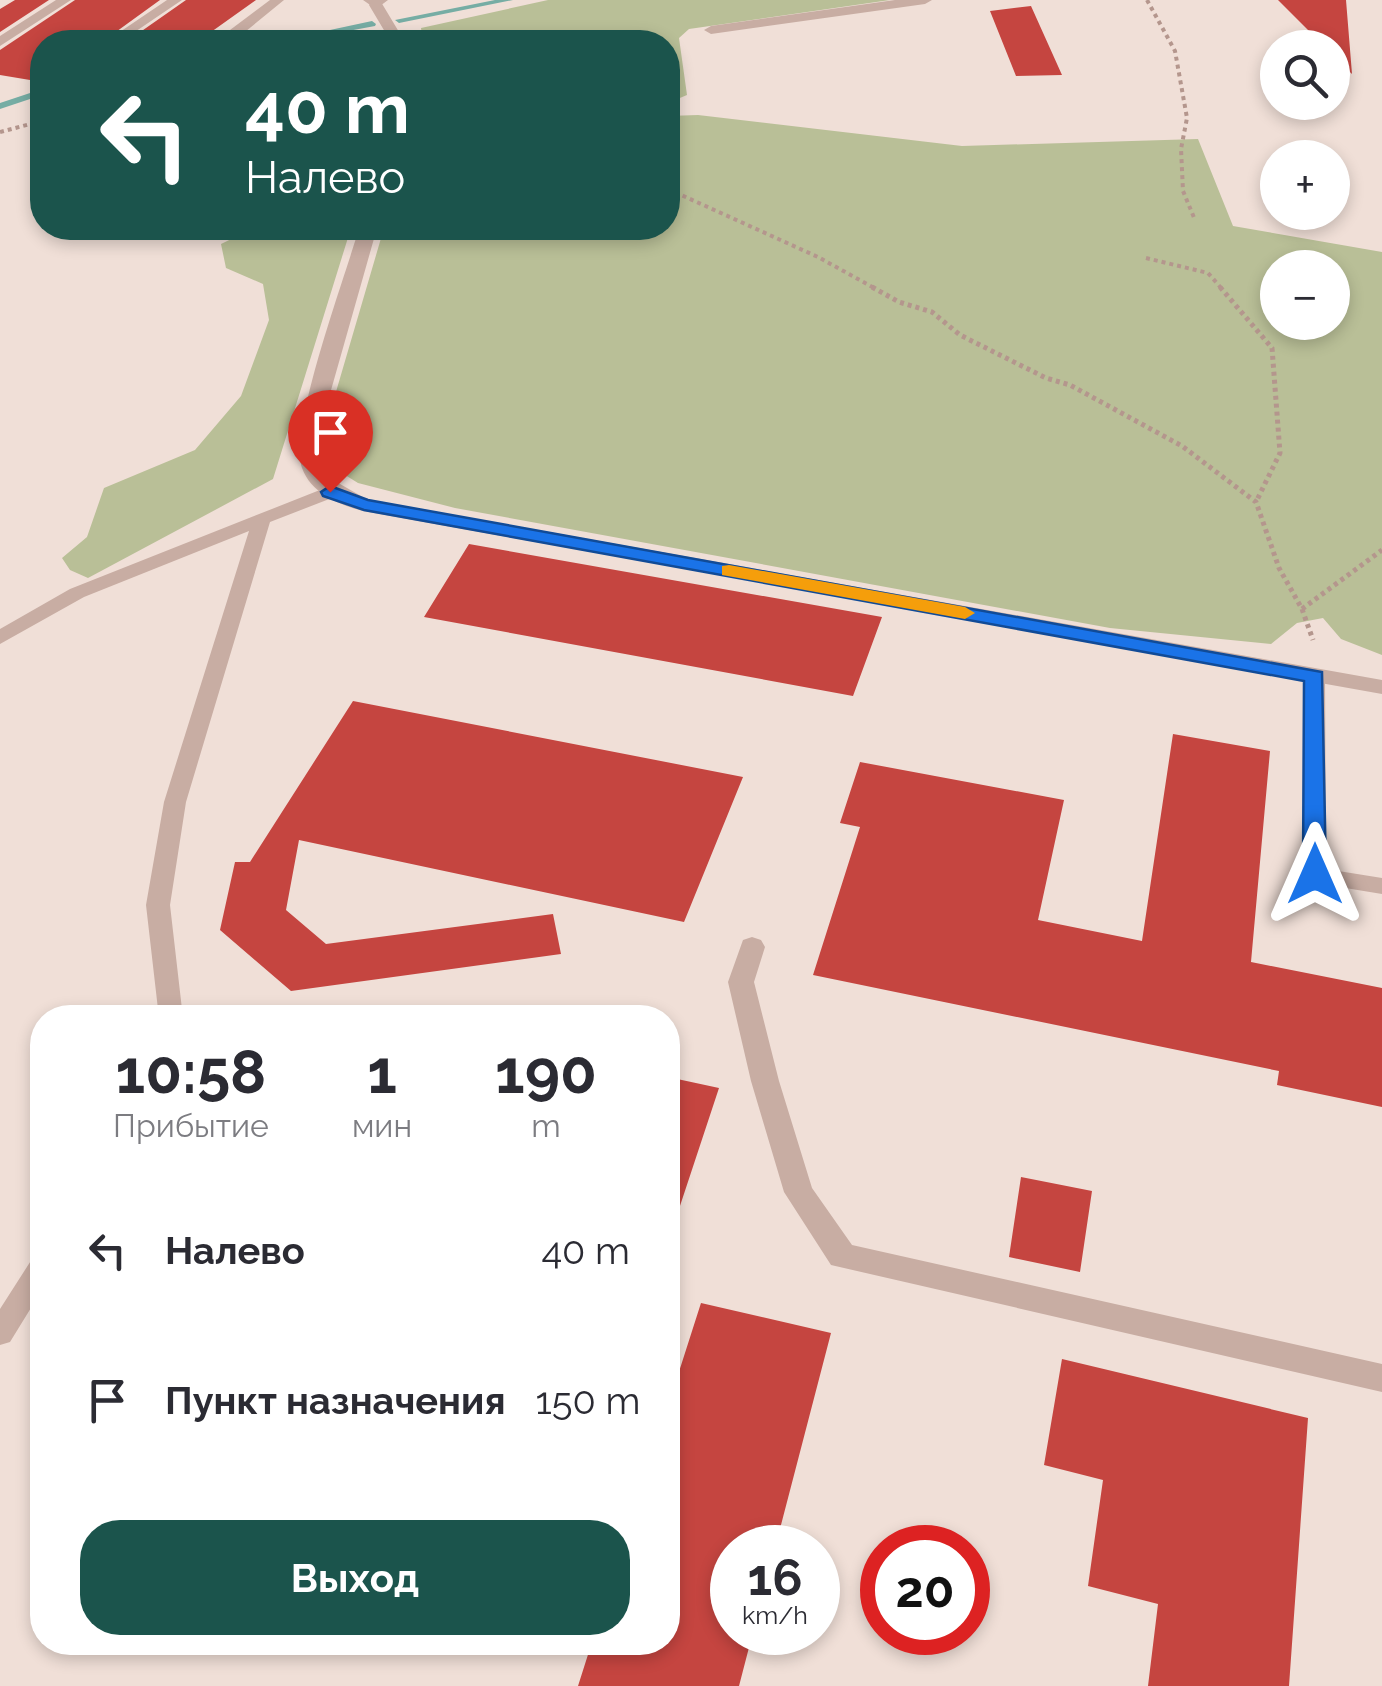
<!DOCTYPE html>
<html lang="ru">
<meta charset="utf-8">
<style>
body{margin:0;font-family:Raleway,sans-serif;background:#f7f7f7;color:#2b2b33;height:100vh;display:flex;flex-direction:column;font-size:38px;white-space:nowrap}
*{box-sizing:border-box;margin:0}
p{font-size:32px;color:#7c7c81}
.icon{flex:none;width:55px;height:55px;fill:none;stroke:currentColor;stroke-width:2;stroke-linecap:round;stroke-linejoin:round}
.map{position:relative;flex:1;overflow:hidden}
.details{position:absolute;left:30px;top:1005px;width:650px;height:650px;display:flex;flex-direction:column;background:#fff;border-radius:40px;box-shadow:0 5px 15px #0003}
.details>*{flex:none}
.hud{position:absolute;left:30px;top:30px;width:650px;height:210px;border-radius:40px;box-shadow:0 5px 15px #0003;background:#1b544c;color:#fff;overflow:hidden}
.buttons{position:absolute;left:1260px;top:30px;display:grid;gap:20px}
.buttons a{display:grid;place-items:center;width:90px;height:90px;border-radius:50%;background:#fff;box-shadow:0 5px 15px #0003;font-size:50px}
.speed{position:absolute;left:710px;top:1525px;display:flex;gap:20px;font-size:50px;font-weight:700;text-align:center}
.speed>*{display:grid;place-content:center;width:130px;height:130px;border-radius:50%;background:#fff;box-shadow:0 5px 15px #0003;line-height:1}
.speed small{font-size:25px;font-weight:400}
.speed .limit{border:15px solid #d22;background:#fff;color:#111}
.pin{position:absolute;display:grid;place-items:center;width:85px;height:85px;color:#fff;margin:-102px -42px;border-radius:50% 50% 50% 0;rotate:-45deg;box-shadow:0 0 10px #0007}
.pin .icon{rotate:45deg}
.me{position:absolute;width:110px;margin:-55px;rotate:0deg;stroke-linejoin:round;filter:drop-shadow(0 0 8px #0008)}
.turn{display:flex;align-items:center;gap:35px;height:210px;padding:0 50px;font-size:45px}
.turn .icon{width:130px;height:130px;stroke-width:2.5}
.turn b{display:block;font-size:70px;line-height:85px}
.eta{display:flex;justify-content:space-evenly;align-items:center;height:170px;text-align:center}
.eta b{font-size:60px;font-weight:700;line-height:70px}
.cta{display:flex;gap:20px;margin-top:auto;padding:20px 50px}
.cta a{flex:1;height:115px;border-radius:40px;background:#1b544c;color:#fff;font-size:40px;font-weight:700;line-height:115px;text-align:center}
ul{padding:0;list-style:none}
li{display:flex;align-items:center;gap:30px;height:150px;padding:0 50px}
li div{flex:1}
li b{display:block;font-size:38px}
li em{font-style:normal}
.map>svg:first-child{display:block}
</style>
<div class="map">
<svg width="1382" height="1686" viewBox="0 0 1382 1686">
<rect width="100%" height="100%" fill="#f0dfd7"/>
<path fill="#b9bf97" fill-rule="evenodd" d="M 548,0 L 890,0 L 689,29 L 679,38 L 687,95 L 668,103 L 668,42 L 423,41 L 421,28 Z
M 698,115 L 962,146 L 1198,139 L 1233,226 L 1382,252 L 1382,655 L 1341,639 L 1323,618 L 1297,623 L 1271,644 L 1110,628 L 455,508 L 358,483 L 337,470 L 321,443 L 384,228 L 668,228 L 668,116 ZM 1278,268 L 1332,268 L 1332,322 L 1278,322 Z
M 254,228 L 351,228 L 273,479 L 88,578 L 70,570 L 62,558 L 87,537 L 104,488 L 195,450 L 241,396 L 269,320 L 263,284 L 226,268 L 221,244 Z"/>
<g fill="none" stroke-linecap="round" stroke-linejoin="round">
<path fill="#76ada4" fill-rule="evenodd" d="M 495,0 L 513,0 L 399,23 L 395,20 Z
M 372,21 L 376,24 L 375,26 L 289,42 L 274,42 Z
M 42,89 L 42,95 L 0,109 L 0,103 Z"/>
</g>
<path fill="#c54540" d="M 15,0 L 49,0 L 0,32 L 0,9 Z
M 75,0 L 160,0 L 102,42 L 42,42 L 42,82 L 0,75 L 0,50 Z
M 186,0 L 256,0 L 197,42 L 126,42 Z
M 1278,0 L 1346,0 L 1352,74 L 1332,55 L 1332,48 L 1326,48 Z
M 1031,6 L 1062,75 L 1016,76 L 990,11 Z
M 469,544 L 882,617 L 853,696 L 424,617 Z
M 353,701 L 743,777 L 684,922 L 299,840 L 286,910 L 326,944 L 553,914 L 561,954 L 291,991 L 220,930 L 235,862 L 250,862 Z
M 1173,734 L 1270,751 L 1251,962 L 1382,988 L 1382,1107 L 1277,1085 L 1279,1071 L 813,975 L 860,827 L 840,823 L 860,762 L 1064,800 L 1038,920 L 1142,941 Z
M 668,1077 L 719,1088 L 675,1221 L 668,1220 Z
M 1021,1177 L 1092,1191 L 1080,1272 L 1009,1257 Z
M 701,1303 L 831,1333 L 775,1548 L 732,1548 L 732,1632 L 753,1632 L 739,1686 L 578,1686 L 592,1642 L 668,1642 L 668,1406 Z
M 1062,1359 L 1308,1418 L 1289,1686 L 1148,1686 L 1158,1604 L 1088,1586 L 1103,1480 L 1044,1465 Z"/>
<g fill="none" stroke-linecap="round" stroke-linejoin="round">
<path stroke="#b4968d" stroke-width="4" stroke-dasharray="4 4" stroke-linecap="butt" d="M 1147,0 L 1175,51 L 1187,118 L 1181,149 L 1183,191 L 1195,220
M 0,132 L 42,121
M 668,189 L 818,257 L 876,289
M 1146,258 L 1208,273 L 1222,289"/>
<path stroke="#b4968d" stroke-width="5" stroke-dasharray="4 4" stroke-linecap="butt" d="M 872,287 L 899,302 L 932,312 L 960,335 L 1046,378 L 1070,385 L 1182,446 L 1256,502 L 1279,568 L 1302,609 L 1313,640
M 1220,287 L 1272,348 L 1280,453 L 1256,502
M 1302,609 L 1382,550"/>
<path fill="#c8ada3" fill-rule="evenodd" d="M 56,0 L 71,0 L 0,46 L 0,36 Z
M 167,0 L 182,0 L 120,42 L 105,42 Z
M 270,0 L 284,0 L 240,36 L 230,36 L 230,30 Z
M 363,0 L 388,0 L 376,9 Z
M 330,486 L 337,488 L 337,496 L 270,522 L 186,802 L 170,905 L 183,1018 L 159,1018 L 146,905 L 164,802 L 249,531 L 84,597 L 0,644 L 0,629 L 70,589 Z
M 1315,669 L 1325,676 L 1326,869 L 1382,878 L 1382,894 L 1315,883 L 1304,875 L 1305,676 Z
M 42,1255 L 42,1290 L 10,1342 L 0,1345 L 0,1309 L 32,1259 Z"/>
<path fill="#c8ada3" fill-rule="evenodd" d="M 895,0 L 932,0 L 925,4 L 711,34 L 704,30 L 711,26 Z
M 371,2 L 381,2 L 405,42 L 391,42 L 369,5 Z
M 359,228 L 377,228 L 320,429 L 320,460 L 326,476 L 368,500 L 1382,680 L 1382,694 L 363,511 C 339,505 311,493 302,468 C 288,429 346,275 359,228 Z
M 752,937 L 761,940 L 765,947 L 754,982 L 779,1081 L 812,1188 L 852,1245 L 1382,1364 L 1382,1392 L 831,1265 L 784,1192 L 751,1081 L 728,982 L 743,940 Z"/>
</g>
<path fill="#1a73e8" stroke="#114b97" stroke-width="2.5" d="M 330,486 L 368,500 L 1322,672 L 1326,874 L 1315,883 L 1303,874 L 1304,681 L 364,510 L 323,496 L 321,492 Z"/>
<path fill="#f59e0b" d="M 729,565 L 965,607 L 975,613 L 965,619 L 722,575 L 722,566 Z"/>
</svg>
<div class="buttons">
<a><svg class="icon" aria-label="search" viewBox="0 0 24 24"><circle cx="10" cy="10" r="6"/><path d="M15 15l6 6"/></svg></a>
<a>+</a>
<a>−</a>
</div>
<div class="speed"><div>16<small>km/h</small></div><div class="limit">20</div></div>
<div class="pin" style="left:330px;top:492px;background:#d93025"><svg class="icon" aria-label="arrive" viewBox="0 0 24 24"><path d="M6 21V4h12l-3 4 3 4H6"/></svg></div>
<svg class="me" style="left:1315px;top:874px" viewBox="-20 -20 40 40"><path d="M0-17L14 15 0 8-14 15z" fill="#1a73e8" stroke="#fff" stroke-width="4"/></svg>
<div class="hud">
<div class="turn"><svg class="icon" aria-label="left" viewBox="0 0 24 24"><path d="M17 20v-9H6M10 6l-5 5 5 5"/></svg><div><b>40 m</b>Налево</div></div>
</div>
<section class="details">
<div class="eta">
<div><b>10:58</b><p>Прибытие</p></div>
<div><b>1</b><p>мин</p></div>
<div><b>190</b><p>m</p></div>
</div>
<ul>
<li><svg class="icon" aria-label="left" viewBox="0 0 24 24"><path d="M17 20v-9H6M10 6l-5 5 5 5"/></svg><div><b>Налево</b></div><em>40 m</em></li>
<li><svg class="icon" aria-label="arrive" viewBox="0 0 24 24"><path d="M6 21V4h12l-3 4 3 4H6"/></svg><div><b>Пункт назначения</b></div><em>150 m</em></li>
</ul>
<div class="cta"><a>Выход</a></div>
</section>
</div>
